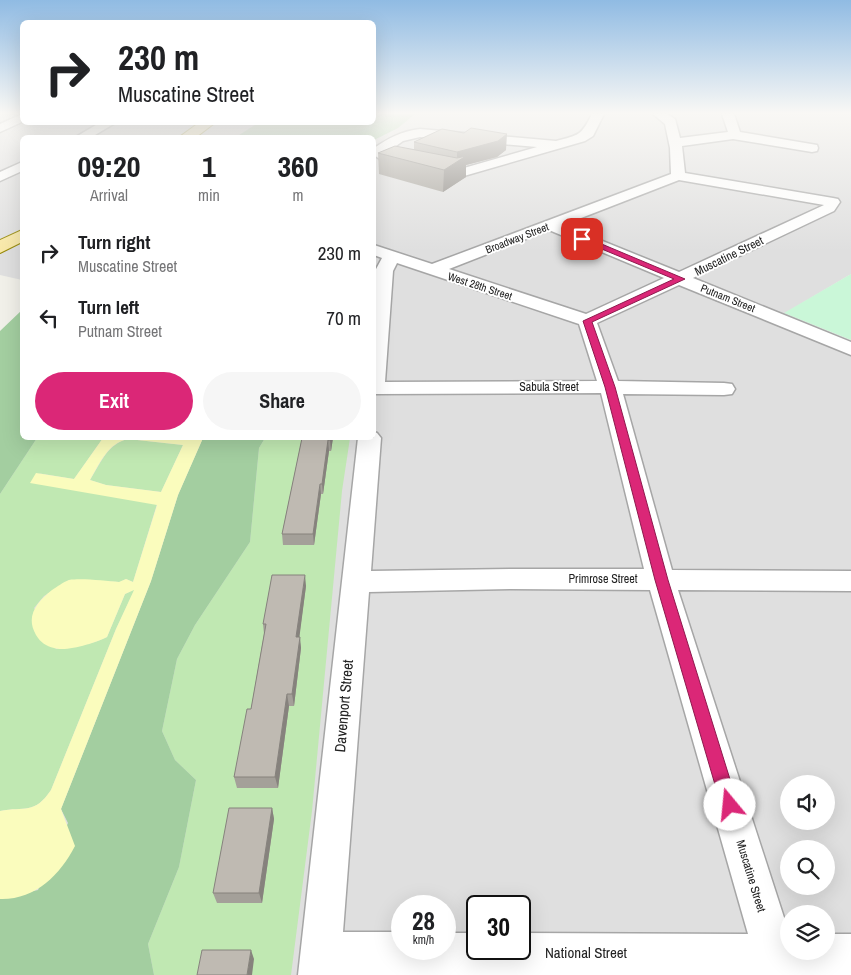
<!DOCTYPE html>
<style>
body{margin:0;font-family:"Archivo Narrow",sans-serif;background:#f6f6f6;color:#202124;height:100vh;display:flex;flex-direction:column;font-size:19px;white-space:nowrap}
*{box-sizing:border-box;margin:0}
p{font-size:16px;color:#757577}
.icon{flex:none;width:28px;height:28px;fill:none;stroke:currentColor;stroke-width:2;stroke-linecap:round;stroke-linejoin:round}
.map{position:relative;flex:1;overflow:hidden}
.drawer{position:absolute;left:20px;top:135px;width:356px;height:305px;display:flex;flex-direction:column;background:#fff;border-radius:8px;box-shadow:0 5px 20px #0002}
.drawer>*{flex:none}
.guide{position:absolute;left:20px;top:20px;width:356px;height:105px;border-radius:8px;box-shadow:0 5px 20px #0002;background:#fff;color:#202124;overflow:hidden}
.buttons{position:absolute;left:780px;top:775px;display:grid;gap:10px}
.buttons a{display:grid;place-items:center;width:55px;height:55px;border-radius:50%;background:#fff;box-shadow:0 5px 20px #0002;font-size:25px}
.speed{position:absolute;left:391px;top:895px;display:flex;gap:10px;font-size:25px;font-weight:700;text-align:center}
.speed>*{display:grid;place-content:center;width:65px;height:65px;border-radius:50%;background:#fff;box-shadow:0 5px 20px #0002;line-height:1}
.speed small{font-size:12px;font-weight:400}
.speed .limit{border:2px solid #111;border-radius:8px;background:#fff;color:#111}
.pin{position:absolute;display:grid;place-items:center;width:42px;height:42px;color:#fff;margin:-21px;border-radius:10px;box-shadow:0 2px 8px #0006}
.me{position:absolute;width:55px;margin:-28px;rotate:343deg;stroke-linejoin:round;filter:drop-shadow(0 0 4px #0008)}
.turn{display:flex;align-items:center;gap:18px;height:105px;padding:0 15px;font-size:22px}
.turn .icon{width:65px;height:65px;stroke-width:2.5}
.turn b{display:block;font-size:35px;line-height:42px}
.eta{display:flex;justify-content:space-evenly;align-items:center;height:85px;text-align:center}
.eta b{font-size:30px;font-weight:700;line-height:35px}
.button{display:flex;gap:10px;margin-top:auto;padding:10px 15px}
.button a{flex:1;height:58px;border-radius:30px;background:#db2777;color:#fff;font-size:20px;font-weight:700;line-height:58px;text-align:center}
.button a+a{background:#f6f6f6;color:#202124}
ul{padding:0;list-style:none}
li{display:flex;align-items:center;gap:15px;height:65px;padding:0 15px}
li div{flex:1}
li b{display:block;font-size:19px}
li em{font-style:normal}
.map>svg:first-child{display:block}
</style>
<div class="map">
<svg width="851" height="975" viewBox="0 0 851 975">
<rect width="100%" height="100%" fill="#f1f0e9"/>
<path fill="#dfdfdf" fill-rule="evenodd" d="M 0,114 L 22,114 L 22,122 L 374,122 L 374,114 L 851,114 L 851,274 L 785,313 L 851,340 L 851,975 L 0,975 L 0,372 L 22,438 L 374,438 L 374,138 L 22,138 L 22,280 L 0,275 ZM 789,784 L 826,784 L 826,821 L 789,821 ZM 789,849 L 826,849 L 826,886 L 789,886 ZM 402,906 L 445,906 L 445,949 L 402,949 ZM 478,906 L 520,906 L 520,949 L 478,949 ZM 789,914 L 826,914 L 826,951 L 789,951 Z"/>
<path fill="#c0e8b2" d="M 37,438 L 103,438 L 74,479 L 37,473 L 157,504 L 133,582 L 126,579 L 120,582 L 69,580 L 44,596 L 34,608 L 56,649 C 74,647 91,645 107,637 L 125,594 L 135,589 L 116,629 L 51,790 C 34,815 25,806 0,811 L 0,494 Z
M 265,438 L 350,438 L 342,491 L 312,811 L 291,975 L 154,975 L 148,944 L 179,867 L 196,780 L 175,760 L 162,731 L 177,659 L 195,625 L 250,542 L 259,448 Z
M 128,439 L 183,445 L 161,492 L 106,485 L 90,480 C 101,463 107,444 128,439 Z"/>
<path fill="#a3cea0" d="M 374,114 L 415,114 L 398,128 L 374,140 L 374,138 L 236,137 L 258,123 L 374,122 Z
M 22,310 L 22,438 L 37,438 L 0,494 L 0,331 Z
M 201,438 L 265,438 L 259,448 L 250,542 L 195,625 L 177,659 L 162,731 L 175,760 L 196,780 L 179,867 L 148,944 L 154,975 L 0,975 L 0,899 L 38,890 L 68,823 L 61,809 L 151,581 L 178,495 L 203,438 Z"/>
<path fill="#fafcbd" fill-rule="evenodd" d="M 103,438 L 203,438 L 178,495 L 151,581 L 61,809 L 75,846 C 60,875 35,900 0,899 L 0,811 C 25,806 34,815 51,790 L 116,629 L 134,590 L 125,594 L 107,637 C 95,643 67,652 54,648 C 46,646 41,643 36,635 C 25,616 37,602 52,590 C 57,587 63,582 69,580 C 82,578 106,581 119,582 L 126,579 L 133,582 L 157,505 L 30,483 L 36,473 L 74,479 ZM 128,439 L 183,445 L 161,492 L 106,485 L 90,480 C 100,463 108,443 128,439 Z"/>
<path fill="#caf7d8" d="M 851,274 L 851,340 L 784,313 Z"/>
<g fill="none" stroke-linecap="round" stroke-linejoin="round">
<g stroke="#a6a6a6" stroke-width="3">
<path id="minor" d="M 22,114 L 22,122 L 0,132 L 0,124 Z
M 592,114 L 604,114 L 593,136 L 585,141 L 457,178 L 384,162 L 374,155 L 374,148 C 389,138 402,131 420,129 L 556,141 C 579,135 581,136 592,114 ZM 420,137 L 537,147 L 457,170 L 386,153 L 403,141 Z
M 653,114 L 667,114 L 675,119 L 680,138 L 728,132 L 722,114 L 734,114 L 740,132 L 817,145 L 818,148 L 817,151 L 812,152 L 733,139 L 682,146 L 685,173 L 833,198 L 838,199 L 840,202 L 834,211 L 693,278 L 851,342 L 851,355 L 679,285 L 597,323 L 618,381 L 724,383 L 732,384 L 735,389 L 732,394 L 724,395 L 623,394 L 672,570 L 851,571 L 851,591 L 678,590 L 789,933 L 789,951 L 826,951 L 826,934 L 851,934 L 851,975 L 298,975 L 358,438 L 374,438 L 374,432 L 377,433 L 381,438 L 371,571 L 510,569 L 644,569 L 601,393 L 374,394 L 374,287 L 375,271 L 382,258 L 374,255 L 374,245 L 432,264 L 671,174 L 670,148 L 665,124 ZM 679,180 L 824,205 L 679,272 L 563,225 ZM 549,230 L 664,278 L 586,314 L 449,269 ZM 397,263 L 579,324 L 597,381 L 385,382 L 393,271 ZM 510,589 L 650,590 L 748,934 L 520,933 L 520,949 L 478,949 L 478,933 L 445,933 L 445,949 L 402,949 L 402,932 L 343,932 L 369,592 Z
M 101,122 L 117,122 L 90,138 L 74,138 Z
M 22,162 L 22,171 L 0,181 L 0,172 Z"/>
</g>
<g stroke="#978908" stroke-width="2">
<path id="major" d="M 200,122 L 216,122 L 195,138 L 178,138 Z
M 22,230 L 22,242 L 0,253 L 0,240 Z"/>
</g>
<use href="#minor" fill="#fff" fill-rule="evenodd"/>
<use href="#major" fill="#f8e8a7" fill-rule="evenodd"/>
</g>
<path fill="#a4a099" d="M 414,142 L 506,150 L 497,157 L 466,165 L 466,177 L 443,192 L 379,174 L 378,153 L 414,149 Z
M 302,438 L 333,438 L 331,451 L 329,451 L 323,494 L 321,494 L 314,545 L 283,545 L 282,534 Z
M 306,586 L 299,637 L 301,648 L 294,706 L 289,706 L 278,788 L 237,788 L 234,777 L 251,709 L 264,634 L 263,624 Z
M 272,808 L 274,819 L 262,903 L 217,903 L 213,893 Z"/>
<path fill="#86827d" d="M 507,134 L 506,150 L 497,157 L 466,165 L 466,177 L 443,192 L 444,170 L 457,162 L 457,152 Z
M 330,438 L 333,438 L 331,451 L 330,440 Z
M 328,440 L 329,451 L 323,494 L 322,484 Z
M 320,484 L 321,494 L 314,545 L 313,534 Z
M 305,575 L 306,586 L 298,648 L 296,637 Z
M 300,637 L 301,648 L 294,706 L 292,694 Z
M 287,694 L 289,706 L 278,788 L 275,777 Z
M 272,808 L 274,819 L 262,903 L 259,893 Z
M 251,950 L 254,959 L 252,975 L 247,975 Z"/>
<path fill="#bfbab2" stroke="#86827d" d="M 471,128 L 507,134 L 498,141 L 457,152 L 414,142 L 442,129 L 464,133 Z
M 395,146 L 457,158 L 466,156 L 444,170 L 378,153 Z
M 302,438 L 330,438 L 330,440 L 328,440 L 322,484 L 320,484 L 313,534 L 282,534 Z
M 272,575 L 305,575 L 296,637 L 300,637 L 292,694 L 287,694 L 275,777 L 234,777 L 247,709 L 251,709 L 266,624 L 263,624 Z
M 229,808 L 272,808 L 259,893 L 213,893 Z
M 202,950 L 251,950 L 247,975 L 197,975 Z"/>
<linearGradient id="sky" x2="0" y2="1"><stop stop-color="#90bbe3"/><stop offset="0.45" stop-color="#f9f8f5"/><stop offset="1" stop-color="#f9f8f5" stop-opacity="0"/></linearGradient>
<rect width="851" height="251" fill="url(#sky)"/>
<path fill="#db2777" stroke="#8e194d" d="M 580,237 L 585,237 L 685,279 L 592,322 L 615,387 L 668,580 L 738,805 L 735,810 L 730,813 L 724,810 L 721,805 L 655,580 L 605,387 L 583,321 L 674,279 L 580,240 Z"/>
<g text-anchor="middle" stroke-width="4" stroke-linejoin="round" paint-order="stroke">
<g font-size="11" fill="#222" stroke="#fff">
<text transform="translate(517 238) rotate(-21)" y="4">Broadway Street</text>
<text transform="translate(480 286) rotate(18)" y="4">West 28th Street</text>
<text transform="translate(728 298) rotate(22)" y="4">Putnam Street</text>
</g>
<g font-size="12" fill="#222" stroke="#fff">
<text transform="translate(729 256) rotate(-26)" y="4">Muscatine Street</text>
<text x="549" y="391">Sabula Street</text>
<text x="603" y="583">Primrose Street</text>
<text transform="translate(751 876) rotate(73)" y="4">Muscatine Street</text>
</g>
<g font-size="15" fill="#222" stroke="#fff">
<text transform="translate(344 706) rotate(-85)" y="5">Davenport Street</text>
<text x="586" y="958">National Street</text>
</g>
</g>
</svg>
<div class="buttons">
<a><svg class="icon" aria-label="sound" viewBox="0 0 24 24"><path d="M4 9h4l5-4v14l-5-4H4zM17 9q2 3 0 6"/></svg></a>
<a><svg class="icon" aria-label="search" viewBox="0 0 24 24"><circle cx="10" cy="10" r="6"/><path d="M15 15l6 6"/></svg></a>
<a><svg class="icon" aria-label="layers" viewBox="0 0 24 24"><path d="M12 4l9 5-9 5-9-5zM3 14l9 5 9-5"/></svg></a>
</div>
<div class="speed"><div>28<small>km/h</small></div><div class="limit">30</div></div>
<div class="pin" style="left:582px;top:239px;background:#d93025"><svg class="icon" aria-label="arrive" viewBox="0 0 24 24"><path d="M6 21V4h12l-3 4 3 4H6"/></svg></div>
<svg class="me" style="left:730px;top:805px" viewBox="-20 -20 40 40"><circle r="19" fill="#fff"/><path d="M0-13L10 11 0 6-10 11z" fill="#db2777"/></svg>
<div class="guide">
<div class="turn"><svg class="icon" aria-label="right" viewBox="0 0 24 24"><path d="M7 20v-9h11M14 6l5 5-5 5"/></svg><div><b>230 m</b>Muscatine Street</div></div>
</div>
<section class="drawer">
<div class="eta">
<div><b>09:20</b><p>Arrival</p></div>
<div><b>1</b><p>min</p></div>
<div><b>360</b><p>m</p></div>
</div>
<ul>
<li><svg class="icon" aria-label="right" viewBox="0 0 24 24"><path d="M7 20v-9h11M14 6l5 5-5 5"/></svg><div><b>Turn right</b><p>Muscatine Street</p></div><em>230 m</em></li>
<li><svg class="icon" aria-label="left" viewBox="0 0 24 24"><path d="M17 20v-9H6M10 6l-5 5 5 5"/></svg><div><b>Turn left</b><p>Putnam Street</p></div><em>70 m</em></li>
</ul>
<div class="button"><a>Exit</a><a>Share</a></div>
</section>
</div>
